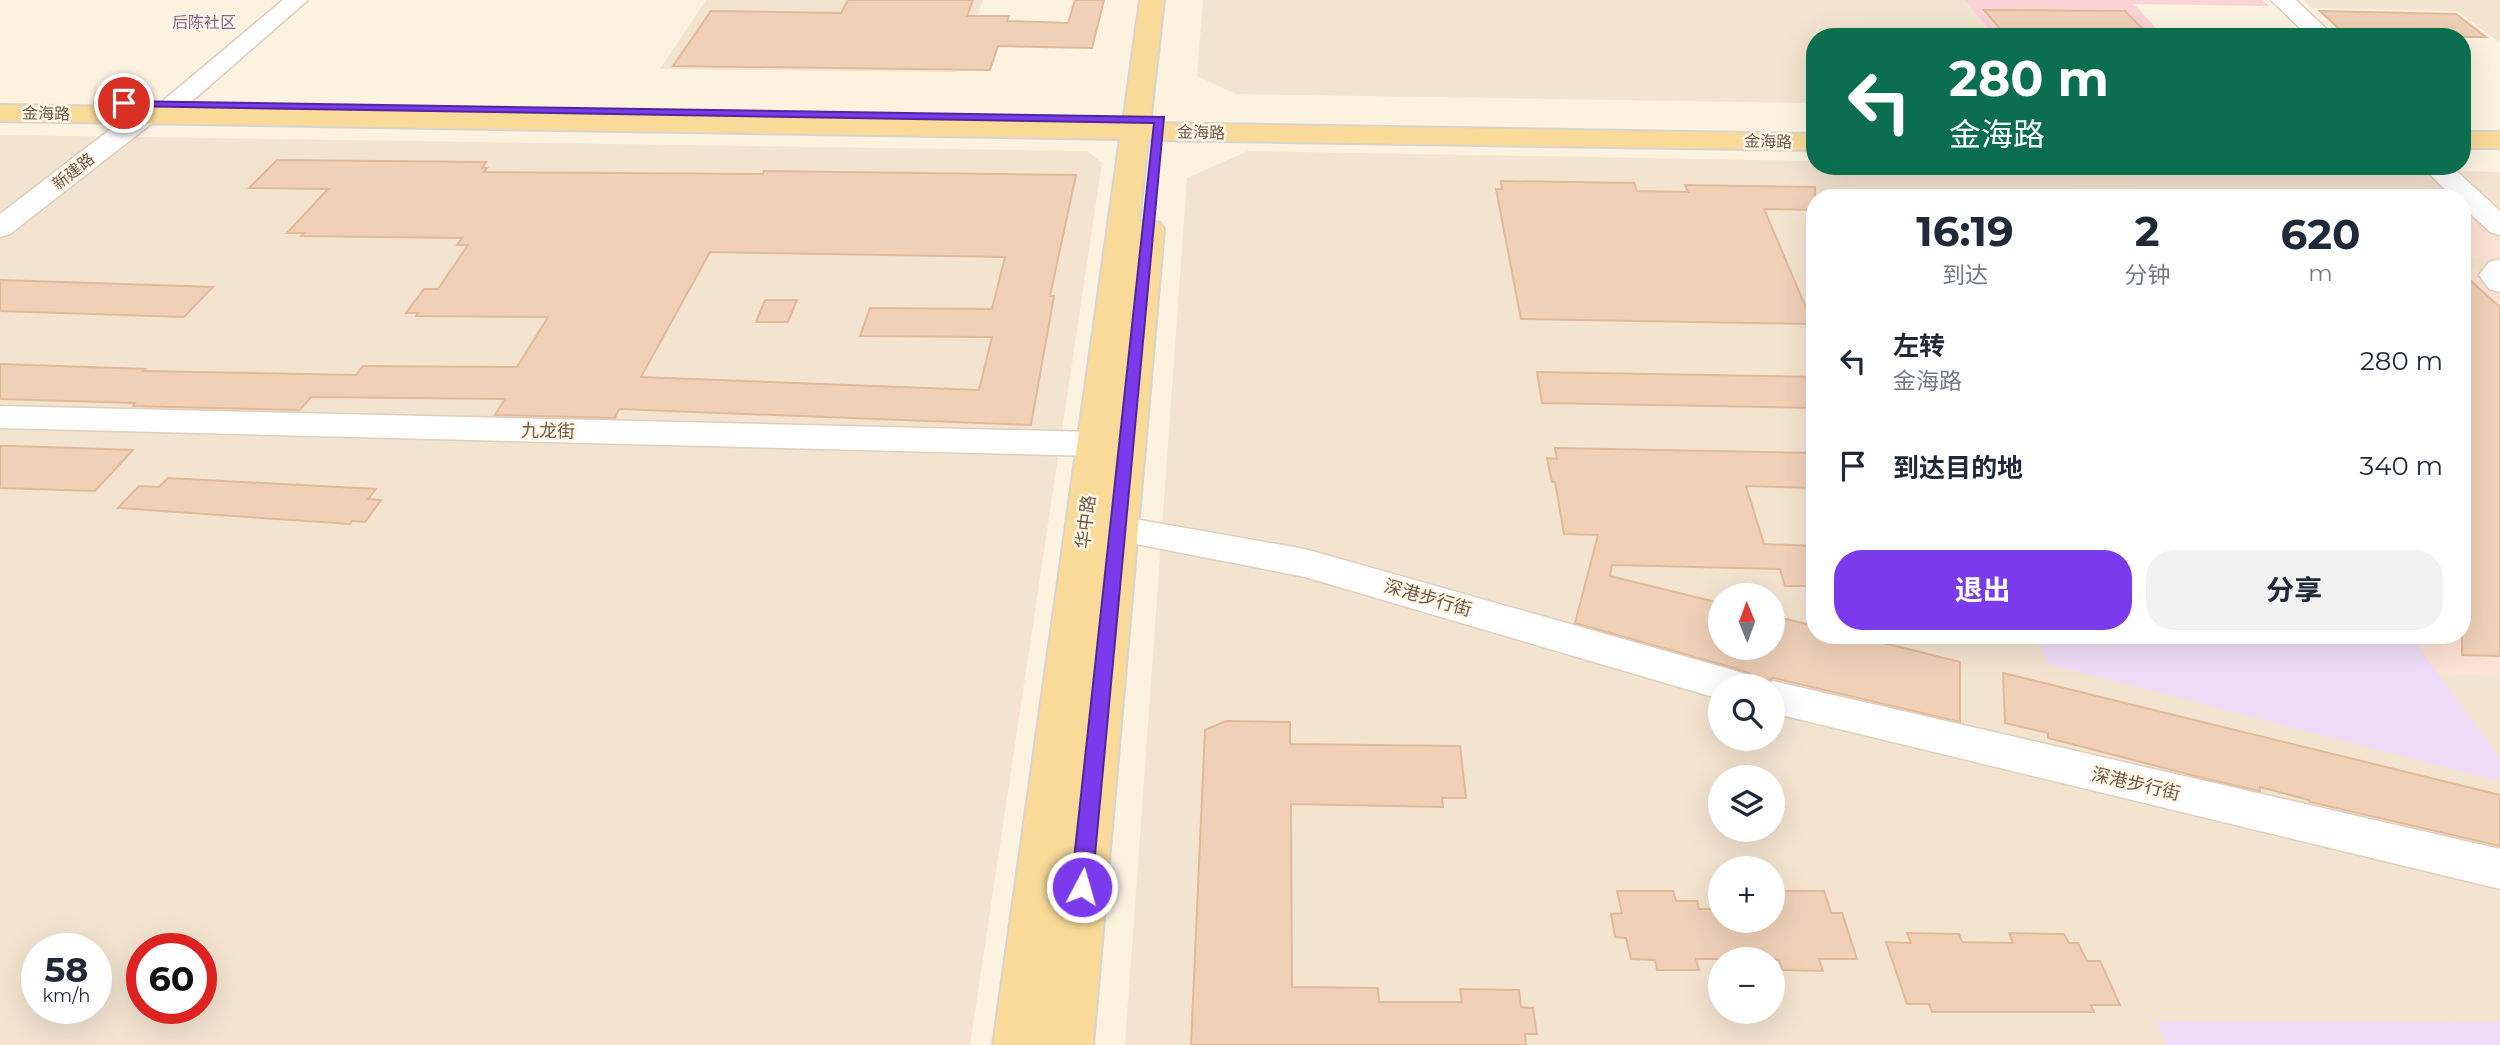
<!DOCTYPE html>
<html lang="zh">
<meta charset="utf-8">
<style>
body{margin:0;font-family:Montserrat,"Noto Sans SC",sans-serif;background:#f2f2f3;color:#1f2937;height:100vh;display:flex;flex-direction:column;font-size:26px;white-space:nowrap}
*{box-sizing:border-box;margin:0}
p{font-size:23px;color:#747a83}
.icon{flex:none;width:38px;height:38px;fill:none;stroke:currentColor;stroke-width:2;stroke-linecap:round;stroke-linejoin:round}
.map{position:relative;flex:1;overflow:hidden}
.side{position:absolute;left:1806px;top:189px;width:665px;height:455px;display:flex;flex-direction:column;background:#fff;border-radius:28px;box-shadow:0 7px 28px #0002}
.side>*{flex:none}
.guide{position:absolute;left:1806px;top:28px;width:665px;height:147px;border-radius:28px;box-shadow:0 7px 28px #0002;background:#0b6e4f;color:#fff;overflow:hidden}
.needle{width:46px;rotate:359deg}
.buttons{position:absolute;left:1708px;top:583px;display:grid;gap:14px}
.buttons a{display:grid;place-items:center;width:77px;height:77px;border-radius:50%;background:#fff;box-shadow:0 7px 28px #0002;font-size:35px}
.speed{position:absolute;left:21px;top:933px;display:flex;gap:14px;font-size:35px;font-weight:700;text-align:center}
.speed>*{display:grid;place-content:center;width:91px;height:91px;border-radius:50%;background:#fff;box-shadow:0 7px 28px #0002;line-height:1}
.speed small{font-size:18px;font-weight:400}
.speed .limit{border:10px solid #d22;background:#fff;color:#111}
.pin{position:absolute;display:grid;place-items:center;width:60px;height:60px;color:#fff;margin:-30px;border:4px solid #fff;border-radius:50%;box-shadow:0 2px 7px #0007}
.me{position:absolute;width:77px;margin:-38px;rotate:6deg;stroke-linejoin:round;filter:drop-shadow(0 0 5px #0008)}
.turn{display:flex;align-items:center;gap:24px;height:147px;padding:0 28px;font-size:32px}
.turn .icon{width:91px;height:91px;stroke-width:2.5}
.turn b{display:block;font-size:49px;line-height:60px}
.eta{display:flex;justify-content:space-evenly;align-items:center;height:119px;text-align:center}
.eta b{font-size:42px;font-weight:700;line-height:49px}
.button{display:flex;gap:14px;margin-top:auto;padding:14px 28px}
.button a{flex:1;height:80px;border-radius:28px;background:#7c3aed;color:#fff;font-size:28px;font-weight:700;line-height:80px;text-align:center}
.button a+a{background:#f2f2f3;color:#1f2937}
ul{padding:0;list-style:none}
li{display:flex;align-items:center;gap:21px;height:105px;padding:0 28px}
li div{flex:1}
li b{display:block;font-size:26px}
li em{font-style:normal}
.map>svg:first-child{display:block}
</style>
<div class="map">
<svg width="2500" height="1045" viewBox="0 0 2500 1045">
<rect width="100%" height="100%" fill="#fbf2e0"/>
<path fill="#f3e4cf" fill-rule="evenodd" d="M 706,0 L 983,0 L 956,72 L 660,69 Z
M 1203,0 L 1965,0 L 1994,37 L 1815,37 L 1815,103 L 1236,94 L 1197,76 Z
M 2303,0 L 2500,0 L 2500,43 L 2457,11 L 2312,8 Z
M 0,135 L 1087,151 L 1102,163 L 970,1045 L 0,1045 ZM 37,948 L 96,948 L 96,1008 L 37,1008 ZM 142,948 L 201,948 L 201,1008 L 142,1008 Z
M 1248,151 L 1815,161 L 1815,166 L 2151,166 L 2500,172 L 2500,1045 L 1125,1045 L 1187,178 ZM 1815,198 L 2462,198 L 2462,635 L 1815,635 ZM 1720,595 L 1773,595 L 1773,648 L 1720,648 ZM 1720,686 L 1773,686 L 1773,738 L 1720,738 ZM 1720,777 L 1773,777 L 1773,830 L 1720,830 ZM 1720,868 L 1773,868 L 1773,920 L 1720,920 ZM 1720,959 L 1773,959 L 1773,1012 L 1720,1012 Z"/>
<path fill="#fce2d4" d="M 2082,188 L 2443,193 L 2448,198 L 2089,198 Z
M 2462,211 L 2500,244 L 2500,258 L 2464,259 L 2500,294 L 2500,675 L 2439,674 L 2410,635 L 2462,635 Z"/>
<path fill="#efddf7" d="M 2034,635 L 2410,635 L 2500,758 L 2500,778 L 2494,780 L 2048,664 Z
M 2156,1021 L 2500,1022 L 2500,1045 L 2167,1045 Z"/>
<path fill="#f9d3d6" d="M 1965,0 L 2262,0 L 2269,6 L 2134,4 L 2164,37 L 1994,37 Z"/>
<path fill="#f0d1b8" stroke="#e2b999" stroke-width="2" fill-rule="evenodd" d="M 848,0 L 973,0 L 967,16 L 1009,16 L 1007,21 L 1068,23 L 1075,0 L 1104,0 L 1092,48 L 998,46 L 990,70 L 673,66 L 711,11 L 841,13 Z
M 1984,10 L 2125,11 L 2147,33 L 2097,33 L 2101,37 L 2062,37 L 2058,33 L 2003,32 Z
M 2320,11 L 2456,14 L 2486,37 L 2348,37 Z
M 277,160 L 486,162 L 482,168 L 487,168 L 484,172 L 763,174 L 764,171 L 1076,175 L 1050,296 L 1054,296 L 1031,425 L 619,409 L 615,418 L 495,415 L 505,399 L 311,397 L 300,410 L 133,406 L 135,403 L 0,399 L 0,364 L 145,369 L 143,371 L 356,375 L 363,366 L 517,367 L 548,317 L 416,316 L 418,313 L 406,313 L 424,289 L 438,289 L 468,245 L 457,245 L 462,238 L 301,236 L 304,233 L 287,233 L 328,189 L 249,188 ZM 710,252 L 1005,257 L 992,309 L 870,308 L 860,336 L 992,337 L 979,390 L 641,377 Z
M 1501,181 L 1634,183 L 1637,191 L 1688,192 L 1685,185 L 1815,187 L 1815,210 L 1764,209 L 1813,324 L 1521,319 L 1496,189 L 1502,189 Z
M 2462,273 L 2500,307 L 2500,656 L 2462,655 Z
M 0,280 L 93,283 L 213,287 L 184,317 L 0,311 Z
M 765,300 L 797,300 L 788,322 L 756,322 Z
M 1537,372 L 1815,377 L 1815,408 L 1542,403 Z
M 0,446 L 13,446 L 133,450 L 95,491 L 0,488 Z
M 1555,448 L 1815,453 L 1815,488 L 1746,486 L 1764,544 L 1815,546 L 1815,586 L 1785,586 L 1780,569 L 1612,565 L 1610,576 L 1720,603 L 1720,648 L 1773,648 L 1773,616 L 1815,626 L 1815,635 L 1852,635 L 1960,662 L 1960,722 L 1774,678 L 1762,682 L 1754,680 L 1749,673 L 1734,668 L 1575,623 L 1598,535 L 1564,534 L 1555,482 L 1552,482 L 1547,458 L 1557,459 Z
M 168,478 L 376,489 L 368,499 L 381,500 L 365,522 L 352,521 L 350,524 L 118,508 L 139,486 L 159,487 Z
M 2003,673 L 2500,795 L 2500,846 L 2310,802 L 2309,800 L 2260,787 L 2260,791 L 2207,779 L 2048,738 L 2048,733 L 2005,723 Z
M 1226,721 L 1290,722 L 1290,744 L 1460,746 L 1466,798 L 1442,798 L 1443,807 L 1291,804 L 1292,987 L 1378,988 L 1379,1002 L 1462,1002 L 1460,989 L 1519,990 L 1521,1007 L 1533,1008 L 1537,1034 L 1525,1034 L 1526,1045 L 1191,1045 L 1205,730 Z
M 1617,891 L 1673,891 L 1676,901 L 1697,901 L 1699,909 L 1720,909 L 1720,920 L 1773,920 L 1773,891 L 1824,891 L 1831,913 L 1842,913 L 1857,959 L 1819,959 L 1823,971 L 1782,970 L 1779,960 L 1773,959 L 1696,959 L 1699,970 L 1657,970 L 1655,960 L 1631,959 L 1626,938 L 1615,937 L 1611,914 L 1622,913 Z
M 1907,933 L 1959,934 L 1962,942 L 2013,943 L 2009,933 L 2064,934 L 2069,943 L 2078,943 L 2087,961 L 2100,961 L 2120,1005 L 2091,1005 L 2094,1012 L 1932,1012 L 1929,1004 L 1907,1004 L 1886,942 L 1911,943 Z"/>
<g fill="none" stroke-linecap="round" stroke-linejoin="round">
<g stroke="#dfcebc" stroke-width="3">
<path id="minor" d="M 283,0 L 308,0 L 183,109 L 174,112 L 165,109 L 161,104 L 165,99 Z
M 2271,0 L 2296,0 L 2335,37 L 2309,37 Z
M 146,107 L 155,109 L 159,115 L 155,121 L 10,234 L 0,237 L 0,214 L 137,109 Z
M 2422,166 L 2451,166 L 2500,211 L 2500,235 L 2490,232 L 2462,206 L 2462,198 L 2453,198 Z
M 2500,259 L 2500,292 L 2489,289 L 2479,275 L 2489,262 Z
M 0,406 L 1096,432 L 1108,436 L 1113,444 L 1108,452 L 1096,456 L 0,428 Z
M 1118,516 L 1305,549 L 1733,670 L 1748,675 L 1754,686 L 1720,686 L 1720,699 L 1305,577 L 1105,538 L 1100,529 L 1105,520 Z
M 1773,681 L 2500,849 L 2500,889 L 1773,713 L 1773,686 L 1758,686 Z"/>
</g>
<g stroke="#dad4cf" stroke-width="4">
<path id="major" d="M 1140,0 L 1164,0 L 1150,123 L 1815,134 L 1815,150 L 1148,140 L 1139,222 L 1149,220 L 1160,223 L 1164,229 L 1093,1045 L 993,1045 L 1120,139 L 0,121 L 0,105 L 1123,123 Z
M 2462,132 L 2500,132 L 2500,148 L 2462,148 Z"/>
</g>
<use href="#minor" fill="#fff" fill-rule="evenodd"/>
<use href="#major" fill="#f9da99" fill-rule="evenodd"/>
</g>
<path fill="#7c3aed" stroke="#51269a" stroke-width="2" d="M 120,101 L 1164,117 L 1092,887 L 1089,893 L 1082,896 L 1074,893 L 1071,887 L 1154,123 L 124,106 L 120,105 Z"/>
<g text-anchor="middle" stroke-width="5" stroke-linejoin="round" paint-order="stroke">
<g font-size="16" fill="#866494" stroke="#fff6e6">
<text x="204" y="28">后陈社区</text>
</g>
<g font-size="16" fill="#715948" stroke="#fff6e6">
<text transform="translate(46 113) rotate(1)" y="6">金海路</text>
<text transform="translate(1201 132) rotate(1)" y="6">金海路</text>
<text transform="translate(1768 141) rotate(1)" y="6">金海路</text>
<text transform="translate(73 171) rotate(-38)" y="6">新建路</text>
</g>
<g font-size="18" fill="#715948" stroke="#fff6e6">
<text transform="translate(548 431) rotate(1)" y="6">九龙街</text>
<text transform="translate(1086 522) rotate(-83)" y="6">华中路</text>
<text transform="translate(1428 598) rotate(16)" y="6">深港步行街</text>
<text transform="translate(2136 784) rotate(13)" y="6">深港步行街</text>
</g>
</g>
</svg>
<div class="buttons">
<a><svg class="needle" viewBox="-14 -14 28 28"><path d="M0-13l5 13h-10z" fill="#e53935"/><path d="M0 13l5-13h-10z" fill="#747a83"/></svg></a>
<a><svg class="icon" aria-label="search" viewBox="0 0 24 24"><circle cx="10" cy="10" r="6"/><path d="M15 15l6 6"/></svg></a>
<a><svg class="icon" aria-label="layers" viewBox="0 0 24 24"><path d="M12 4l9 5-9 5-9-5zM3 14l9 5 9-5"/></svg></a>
<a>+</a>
<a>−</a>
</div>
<div class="speed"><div>58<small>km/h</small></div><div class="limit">60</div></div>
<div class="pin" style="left:124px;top:103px;background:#d93025"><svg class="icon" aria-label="arrive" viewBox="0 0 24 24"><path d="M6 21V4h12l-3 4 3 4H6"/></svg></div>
<svg class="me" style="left:1082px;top:887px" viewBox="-20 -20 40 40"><circle r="17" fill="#7c3aed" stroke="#fff" stroke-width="3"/><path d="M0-11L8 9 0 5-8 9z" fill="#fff"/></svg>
<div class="guide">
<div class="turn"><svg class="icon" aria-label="left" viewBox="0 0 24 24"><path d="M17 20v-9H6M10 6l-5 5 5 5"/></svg><div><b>280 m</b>金海路</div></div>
</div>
<section class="side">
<div class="eta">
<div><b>16:19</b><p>到达</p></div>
<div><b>2</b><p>分钟</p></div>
<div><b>620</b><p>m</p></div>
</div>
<ul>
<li><svg class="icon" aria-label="left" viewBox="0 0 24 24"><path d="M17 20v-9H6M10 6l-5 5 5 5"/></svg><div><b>左转</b><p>金海路</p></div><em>280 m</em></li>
<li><svg class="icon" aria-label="arrive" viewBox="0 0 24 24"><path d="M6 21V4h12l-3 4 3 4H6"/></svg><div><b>到达目的地</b></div><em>340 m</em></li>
</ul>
<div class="button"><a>退出</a><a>分享</a></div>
</section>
</div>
